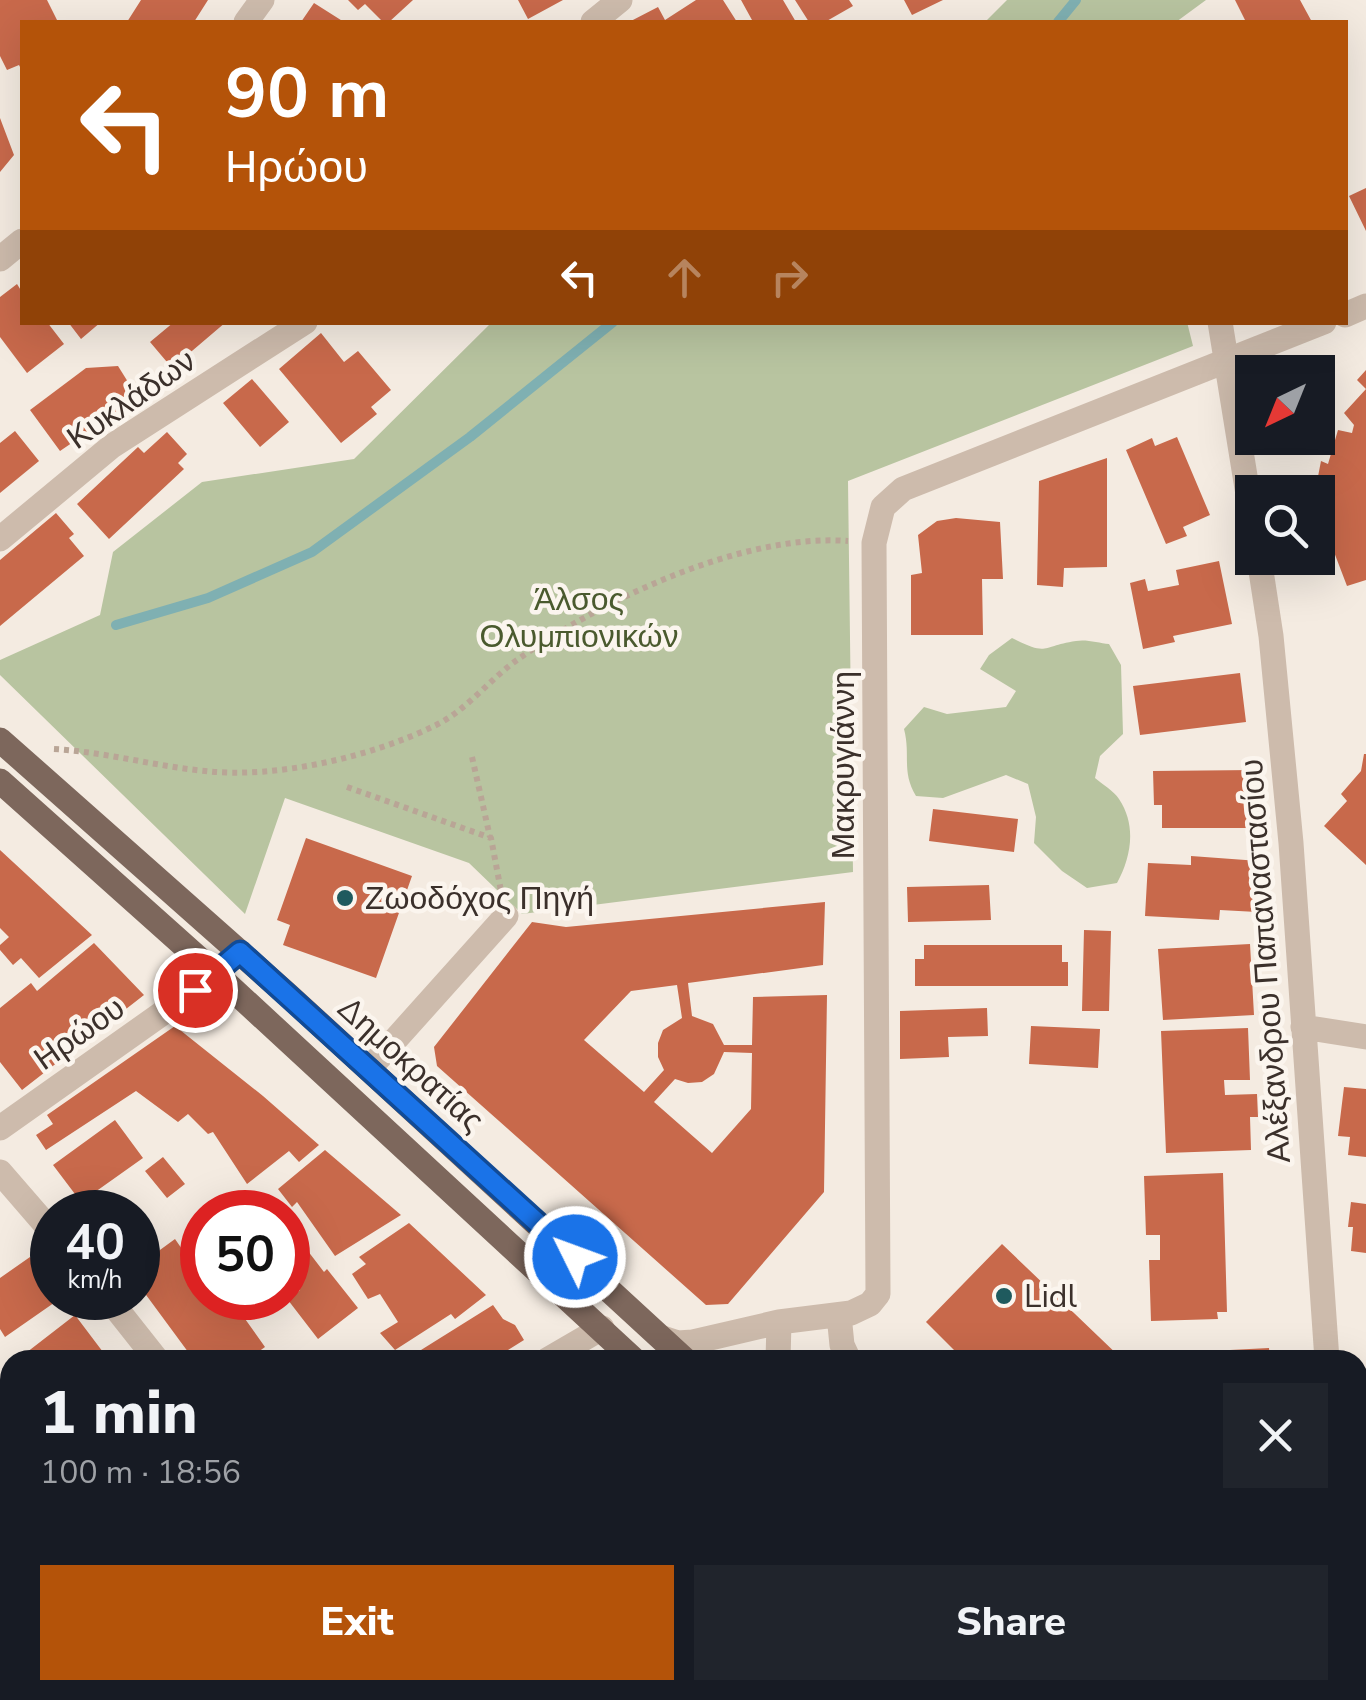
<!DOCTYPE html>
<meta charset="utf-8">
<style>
body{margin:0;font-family:"Nunito Sans",sans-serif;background:#20242c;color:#f1f3f6;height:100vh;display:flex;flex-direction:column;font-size:38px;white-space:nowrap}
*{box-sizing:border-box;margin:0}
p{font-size:32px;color:#9ea1a6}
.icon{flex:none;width:55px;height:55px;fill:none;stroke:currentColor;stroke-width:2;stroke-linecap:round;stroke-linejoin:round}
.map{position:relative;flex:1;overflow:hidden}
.sheet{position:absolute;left:0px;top:1350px;width:1368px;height:350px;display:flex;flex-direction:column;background:#171b24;border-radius:30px 30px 0 0;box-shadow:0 10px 40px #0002}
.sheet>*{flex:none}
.guide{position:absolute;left:20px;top:20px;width:1328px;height:305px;border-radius:0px;box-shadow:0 10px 40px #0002;background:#b45309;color:#fff;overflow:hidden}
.needle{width:65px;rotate:223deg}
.tools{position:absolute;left:1235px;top:355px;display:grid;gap:20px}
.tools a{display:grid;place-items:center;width:100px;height:100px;border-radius:0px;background:#171b24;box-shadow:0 10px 40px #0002;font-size:50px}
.speed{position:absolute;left:30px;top:1190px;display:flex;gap:20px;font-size:50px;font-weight:700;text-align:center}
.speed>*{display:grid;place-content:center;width:130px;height:130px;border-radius:50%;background:#171b24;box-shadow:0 10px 40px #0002;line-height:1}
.speed small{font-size:25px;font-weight:400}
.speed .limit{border:15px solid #d22;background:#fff;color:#111}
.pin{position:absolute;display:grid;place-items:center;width:85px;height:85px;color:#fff;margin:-42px;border:5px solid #fff;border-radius:50%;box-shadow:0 2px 10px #0007}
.me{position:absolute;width:110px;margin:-55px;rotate:312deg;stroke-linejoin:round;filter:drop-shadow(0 0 8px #0008)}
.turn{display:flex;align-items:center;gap:35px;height:210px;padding:0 40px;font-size:45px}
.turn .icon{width:130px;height:130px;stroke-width:2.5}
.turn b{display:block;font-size:70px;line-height:85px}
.lanes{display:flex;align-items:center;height:95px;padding:0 40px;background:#0003;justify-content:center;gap:50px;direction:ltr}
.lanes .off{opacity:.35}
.round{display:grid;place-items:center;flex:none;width:105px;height:105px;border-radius:0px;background:#20242c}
.headline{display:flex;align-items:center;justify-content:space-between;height:170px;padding:0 40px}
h1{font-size:60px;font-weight:800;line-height:75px}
.cta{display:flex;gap:20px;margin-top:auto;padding:20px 40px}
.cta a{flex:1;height:115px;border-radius:0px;background:#b45309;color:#fff;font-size:40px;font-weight:800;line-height:115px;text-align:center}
.cta a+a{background:#20242c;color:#f1f3f6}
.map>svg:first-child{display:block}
</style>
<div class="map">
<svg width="1366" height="1700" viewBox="0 0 1366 1700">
<rect width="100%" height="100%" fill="#f4ebe1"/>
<path fill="#b8c4a0" d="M 1007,0 L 1206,0 L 1176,22 L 985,22 Z
M 491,323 L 1187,322 L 1193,346 L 848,481 L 853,872 L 522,914 L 469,863 L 285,798 L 245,914 L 0,675 L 0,660 L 100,615 L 113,552 L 202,482 L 354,459 Z
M 1012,638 C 1049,657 1041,646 1076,641 C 1086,639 1099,643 1109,644 L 1121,665 L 1123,734 L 1100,756 L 1095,778 C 1102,784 1114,791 1119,799 C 1137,826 1131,857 1117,883 L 1087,888 L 1062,871 L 1034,843 L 1036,817 L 1028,784 L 1006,775 L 943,798 L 916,796 C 901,771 911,756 904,729 L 924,707 L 947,714 L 1006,707 L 1016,691 L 980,669 L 989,655 Z"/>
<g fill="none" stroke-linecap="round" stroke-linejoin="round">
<path stroke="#7fb0b2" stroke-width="10" d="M 1058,22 L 1076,0
M 116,625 L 208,598 L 312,552 L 470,437 L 613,322"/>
</g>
<path fill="#c8694b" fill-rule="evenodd" d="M 0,0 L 47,0 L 58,22 L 22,22 L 22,71 L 19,65 L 7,70 L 0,56 Z
M 141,0 L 208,0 L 194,22 L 127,22 Z
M 348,0 L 413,0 L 389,22 L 383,22 L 365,4 L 358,10 Z
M 518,0 L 563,0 L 528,19 Z
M 696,0 L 723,0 L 737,22 L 629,22 L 658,7 L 665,20 Z
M 741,0 L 783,0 L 796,22 L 747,22 L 752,20 Z
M 795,0 L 849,0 L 853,6 L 825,22 L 809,22 Z
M 904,0 L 943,0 L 912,15 Z
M 1235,0 L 1300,0 L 1312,22 L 1246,22 Z
M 314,3 L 344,22 L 301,22 Z
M 0,118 L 14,155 L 0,172 Z
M 1366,188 L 1366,231 L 1349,196 Z
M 17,284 L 22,292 L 22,322 L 47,322 L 64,344 L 27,373 L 0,337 L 0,297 Z
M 68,322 L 101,322 L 81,339 Z
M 174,322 L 226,322 L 172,368 L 150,342 Z
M 321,333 L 344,362 L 358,351 L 391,390 L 371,407 L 377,414 L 341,443 L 279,369 Z
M 118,366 L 138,398 L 60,451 L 30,410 L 86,368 Z
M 1366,370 L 1366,580 L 1347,586 L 1334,552 L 1326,556 L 1318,531 L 1318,517 L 1333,515 L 1332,499 L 1318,497 L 1315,492 L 1321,461 L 1328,464 L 1338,430 L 1352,433 L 1354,425 L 1344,413 L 1366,389 L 1357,380 Z
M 252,379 L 289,422 L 260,447 L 223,403 Z
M 15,431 L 39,461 L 0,493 L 0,443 Z
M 167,432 L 187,454 L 178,463 L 184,469 L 109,539 L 77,504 L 138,447 L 144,453 Z
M 1177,437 L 1210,515 L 1183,527 L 1187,536 L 1166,544 L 1126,450 L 1152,438 L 1155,446 Z
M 1107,458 L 1107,567 L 1064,568 L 1063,587 L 1037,585 L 1039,481 Z
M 56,513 L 74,534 L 69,538 L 84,556 L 0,626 L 0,560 Z
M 956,518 L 1000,522 L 1003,579 L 982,579 L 983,635 L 911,635 L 911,575 L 922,573 L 918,535 L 937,521 Z
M 1219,561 L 1232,624 L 1173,636 L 1175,642 L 1143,649 L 1130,583 L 1145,579 L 1148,591 L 1179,585 L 1176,570 Z
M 1240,673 L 1246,722 L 1140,735 L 1133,686 Z
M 1364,754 L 1366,754 L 1366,865 L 1324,826 L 1347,801 L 1341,794 L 1361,771 Z
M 1254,770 L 1254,828 L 1162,828 L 1162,805 L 1154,805 L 1153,771 Z
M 933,809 L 1018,819 L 1014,852 L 929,841 Z
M 306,838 L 412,876 L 376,978 L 283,945 L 290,925 L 277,920 Z
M 0,850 L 92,935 L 39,978 L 21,958 L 13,965 L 0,950 L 0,945 L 9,937 L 0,928 Z
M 1191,856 L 1259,861 L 1257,912 L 1220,910 L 1219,920 L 1145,916 L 1148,863 L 1191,865 Z
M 989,885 L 991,920 L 908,922 L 907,887 Z
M 825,902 L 823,965 L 688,983 L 692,1016 L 713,1024 L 724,1045 L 752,1045 L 753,997 L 827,995 L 824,1192 L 728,1304 L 706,1305 L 437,1066 L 434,1047 L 532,922 L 566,927 ZM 677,985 L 682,1018 L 663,1030 L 658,1043 L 658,1057 L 664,1070 L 644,1092 L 584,1040 L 631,991 ZM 724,1052 L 752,1053 L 751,1109 L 712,1153 L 654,1102 L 675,1079 L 688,1083 L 702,1082 L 714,1074 Z
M 1084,930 L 1111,931 L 1109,1011 L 1082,1011 Z
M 94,943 L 144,995 L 22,1090 L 0,1062 L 0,1008 L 31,983 L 37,991 Z
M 1250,944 L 1254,1015 L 1163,1020 L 1158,949 Z
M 924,945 L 1062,945 L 1062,962 L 1068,962 L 1068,986 L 915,986 L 915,959 L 924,959 Z
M 987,1008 L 988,1036 L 948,1037 L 949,1057 L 900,1059 L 900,1011 Z
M 175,1026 L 263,1096 L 319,1145 L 299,1162 L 289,1151 L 247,1184 L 213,1132 L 208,1134 L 188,1114 L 178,1122 L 136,1091 L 46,1150 L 36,1135 L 53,1124 L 47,1115 Z
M 1031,1026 L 1100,1029 L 1098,1068 L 1029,1064 Z
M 1248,1028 L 1250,1080 L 1224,1080 L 1225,1095 L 1257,1094 L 1258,1117 L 1250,1117 L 1251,1150 L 1166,1153 L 1161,1031 Z
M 1344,1087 L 1366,1089 L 1366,1157 L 1348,1155 L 1350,1137 L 1338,1136 Z
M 115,1120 L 143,1158 L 81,1202 L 53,1165 Z
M 325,1150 L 401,1215 L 335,1256 L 297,1202 L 292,1207 L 278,1189 Z
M 163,1157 L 185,1184 L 167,1198 L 145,1171 Z
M 1223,1173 L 1227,1312 L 1217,1312 L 1218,1319 L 1151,1321 L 1149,1260 L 1160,1260 L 1160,1235 L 1146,1235 L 1144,1176 Z
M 1351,1202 L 1366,1204 L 1366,1253 L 1351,1251 L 1353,1227 L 1348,1227 Z
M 409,1223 L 486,1295 L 455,1319 L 451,1314 L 395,1350 L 380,1333 L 398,1322 L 380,1294 L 368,1299 L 352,1274 L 366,1264 L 359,1257 Z
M 291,1229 L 324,1272 L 327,1269 L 358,1308 L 318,1339 L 288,1300 L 300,1290 L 296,1286 L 288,1293 L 288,1232 Z
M 175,1239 L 191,1262 L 198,1257 L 202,1263 L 202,1298 L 218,1298 L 230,1315 L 238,1309 L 265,1347 L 247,1360 L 194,1360 L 138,1284 L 138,1266 Z
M 1002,1244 L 1123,1360 L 964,1360 L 926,1322 Z
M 30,1257 L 52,1289 L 52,1298 L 61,1298 L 5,1337 L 0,1329 L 0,1278 Z
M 493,1305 L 503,1319 L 515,1325 L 524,1340 L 492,1360 L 405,1360 Z
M 75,1315 L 109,1360 L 25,1360 L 22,1356 Z
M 1269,1348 L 1270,1360 L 1157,1360 L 1152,1354 Z
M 0,1542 L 10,1556 L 10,1584 L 0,1591 Z
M 10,1616 L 10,1669 L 0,1674 L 0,1621 Z
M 23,1690 L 65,1690 L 71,1700 L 5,1700 Z
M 139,1690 L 199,1690 L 204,1700 L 144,1700 Z
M 415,1690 L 462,1690 L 467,1700 L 420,1700 Z
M 490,1690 L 543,1690 L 548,1700 L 495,1700 Z
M 767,1690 L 849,1690 L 857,1700 L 775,1700 Z
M 1233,1690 L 1302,1690 L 1303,1700 L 1233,1700 Z"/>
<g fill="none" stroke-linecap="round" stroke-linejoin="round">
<path stroke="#b9a596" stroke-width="6" stroke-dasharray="5 5" stroke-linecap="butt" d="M 54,749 C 105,752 154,766 205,771 C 275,779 371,757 434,726 C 465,712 490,679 517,660 C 601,600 743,533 848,541
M 472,757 L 490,837
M 347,787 L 491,838 L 501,891"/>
<path stroke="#cdbbac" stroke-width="25" d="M 246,22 L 262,0
M 593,22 L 620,0
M 0,259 L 22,241
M 1345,315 L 1366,306
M 1220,322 L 1252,519
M 0,539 L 112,446 L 305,322
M 1259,558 L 1271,636 L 1291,843 L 1327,1360
M 1303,1027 L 1366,1037
M 369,1069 L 506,916
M 0,1128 L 174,1005 L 240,952
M 0,1172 L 52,1232
M 108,1298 L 157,1360
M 839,1315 L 842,1345 L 849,1360
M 663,1338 L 678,1343 L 693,1342 L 779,1322 L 851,1313 L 870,1304 L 878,1294 L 874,543 L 883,507 L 903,489 L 1324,322
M 547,1360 L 602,1328
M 778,1360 L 779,1322
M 1358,1402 L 1366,1402
M 0,1690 L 10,1684
M 376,1690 L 381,1700
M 1354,1690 L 1354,1700
M 616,1700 L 635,1690"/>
<path stroke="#7d675c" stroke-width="25" d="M 0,740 L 289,996 L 685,1360
M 0,781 L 216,974 L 634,1360
M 915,1690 L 923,1700
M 970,1690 L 977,1700"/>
</g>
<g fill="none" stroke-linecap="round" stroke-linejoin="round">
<g stroke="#114b97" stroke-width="25">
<path id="route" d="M 195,990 L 240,952 L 575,1257"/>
</g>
<use href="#route" stroke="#1a73e8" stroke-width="18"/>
</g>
<g fill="#1f5a5e" stroke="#fbf5ee" stroke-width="4">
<circle cx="345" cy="898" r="10"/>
<circle cx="1004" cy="1296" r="10"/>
</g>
<g text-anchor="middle" stroke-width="9" stroke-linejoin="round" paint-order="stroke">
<g font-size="32" fill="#3b302b" stroke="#fbf5ee">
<text transform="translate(131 399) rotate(-35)" y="11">Κυκλάδων</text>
<text transform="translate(843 765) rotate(-90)" y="11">Μακρυγιάννη</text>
<text transform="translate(1265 961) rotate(-94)" y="11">Αλέξανδρου Παπαναστασίου</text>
<text transform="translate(79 1033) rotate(-35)" y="11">Ηρώου</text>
<text transform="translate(411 1064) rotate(42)" y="11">Δημοκρατίας</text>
</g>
<g font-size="32" fill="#4a5a2e" stroke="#fbf5ee">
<text x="579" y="610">Άλσος<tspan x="579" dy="37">Ολυμπιονικών</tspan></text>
</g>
<g font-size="32" fill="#3b302b" stroke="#fbf5ee" text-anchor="start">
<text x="365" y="909">Ζωοδόχος Πηγή</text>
<text x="1024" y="1307">Lidl</text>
</g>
</g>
</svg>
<div class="tools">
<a><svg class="needle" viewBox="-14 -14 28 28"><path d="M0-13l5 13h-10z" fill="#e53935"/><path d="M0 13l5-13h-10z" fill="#9ea1a6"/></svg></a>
<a><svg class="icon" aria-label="search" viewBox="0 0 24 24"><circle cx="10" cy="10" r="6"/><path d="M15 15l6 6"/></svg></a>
</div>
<div class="speed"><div>40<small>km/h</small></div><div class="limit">50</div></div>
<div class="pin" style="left:195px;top:990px;background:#d93025"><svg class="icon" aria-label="arrive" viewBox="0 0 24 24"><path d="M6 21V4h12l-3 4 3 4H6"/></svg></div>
<svg class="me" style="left:575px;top:1257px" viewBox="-20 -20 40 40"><circle r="17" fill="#1a73e8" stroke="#fff" stroke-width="3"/><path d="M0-11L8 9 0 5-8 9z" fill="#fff"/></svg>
<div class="guide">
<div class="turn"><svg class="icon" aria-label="left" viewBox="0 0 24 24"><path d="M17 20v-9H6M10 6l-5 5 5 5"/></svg><div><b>90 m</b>Ηρώου</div></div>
<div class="lanes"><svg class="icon" aria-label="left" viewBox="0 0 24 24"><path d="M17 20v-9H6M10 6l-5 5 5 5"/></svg><svg class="icon off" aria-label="ahead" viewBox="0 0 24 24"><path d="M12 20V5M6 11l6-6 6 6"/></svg><svg class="icon off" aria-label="right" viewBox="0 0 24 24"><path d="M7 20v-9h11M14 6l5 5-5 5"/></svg></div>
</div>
<section class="sheet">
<div class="headline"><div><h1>1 min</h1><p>100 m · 18:56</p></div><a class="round"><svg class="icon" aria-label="close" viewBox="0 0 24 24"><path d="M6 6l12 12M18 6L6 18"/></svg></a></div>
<div class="cta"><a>Exit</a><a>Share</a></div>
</section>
</div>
